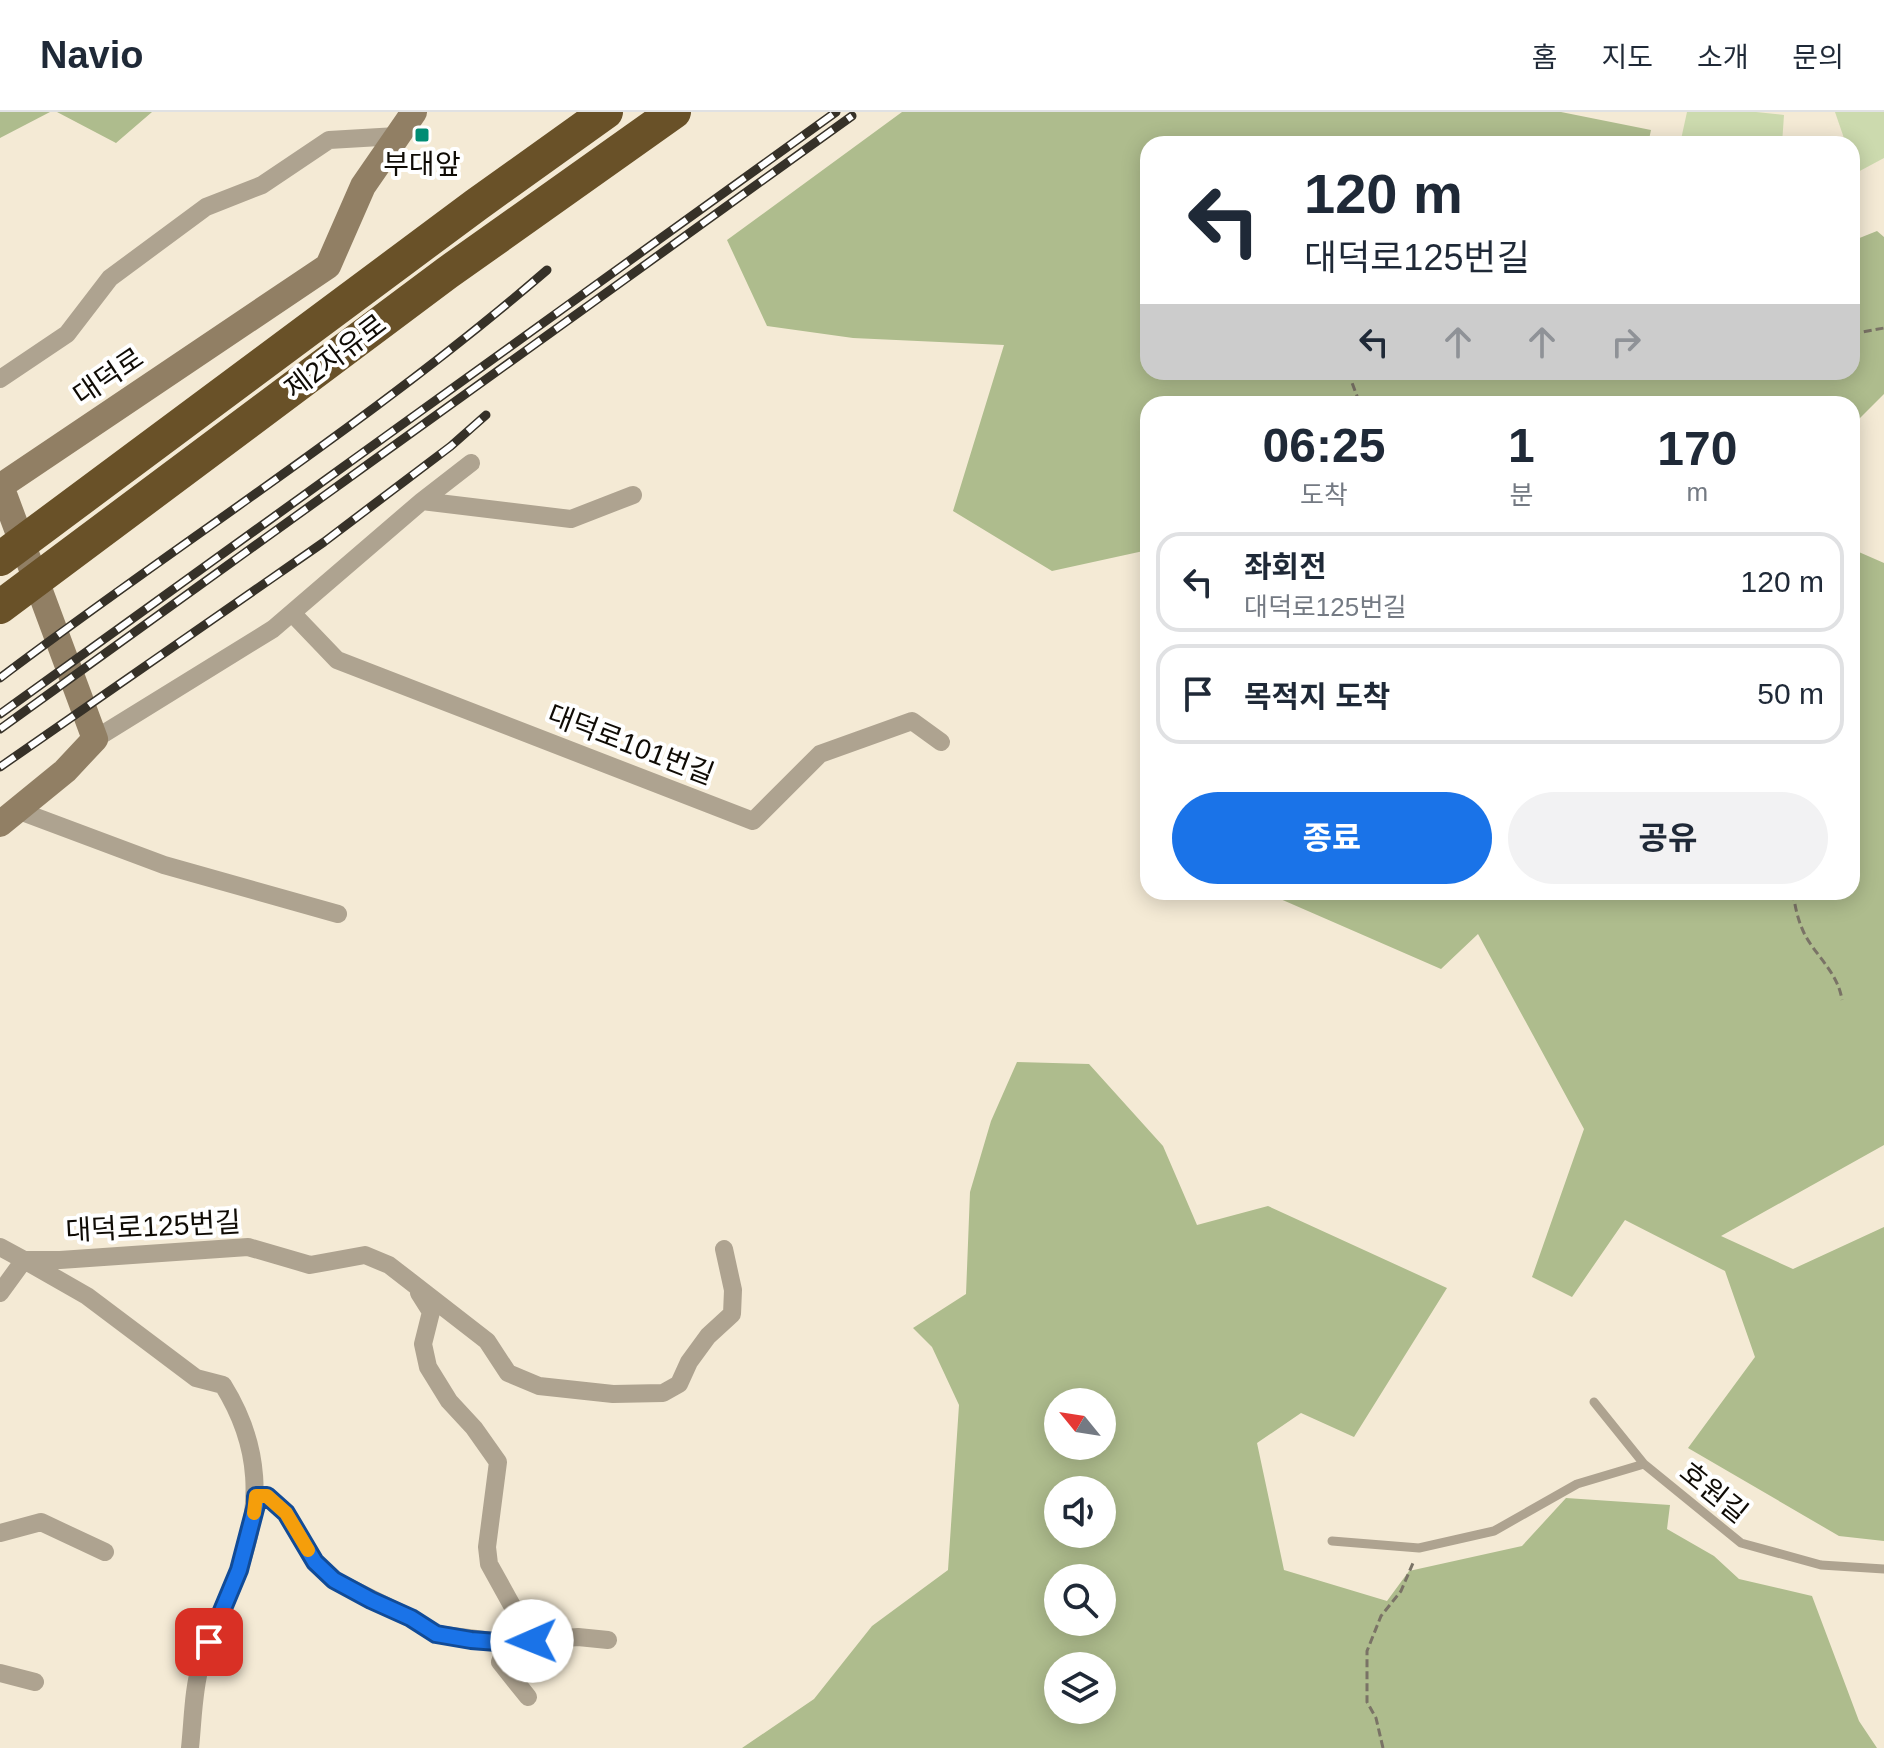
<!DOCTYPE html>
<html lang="ko">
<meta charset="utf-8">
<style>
body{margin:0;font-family:Helvetica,"Noto Sans KR",sans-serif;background:#f2f2f3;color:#1f2937;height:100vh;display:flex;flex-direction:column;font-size:30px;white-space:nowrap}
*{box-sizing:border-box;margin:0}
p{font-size:26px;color:#747a83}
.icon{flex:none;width:44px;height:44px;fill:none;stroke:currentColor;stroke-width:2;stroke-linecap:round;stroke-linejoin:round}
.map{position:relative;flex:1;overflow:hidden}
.sheet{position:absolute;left:1140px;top:284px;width:720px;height:504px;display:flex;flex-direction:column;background:#fff;border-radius:24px;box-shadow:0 4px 20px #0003}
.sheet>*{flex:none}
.hud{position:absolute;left:1140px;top:24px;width:720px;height:244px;border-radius:24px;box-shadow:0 4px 20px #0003;background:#fff;color:#1f2937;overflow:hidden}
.needle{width:52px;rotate:300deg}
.buttons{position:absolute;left:1044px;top:1276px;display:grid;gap:16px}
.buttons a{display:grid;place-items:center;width:72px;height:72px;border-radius:50%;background:#fff;box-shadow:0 4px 20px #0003;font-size:40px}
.pin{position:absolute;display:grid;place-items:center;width:68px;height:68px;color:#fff;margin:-34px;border-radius:16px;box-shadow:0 4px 12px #0006}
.me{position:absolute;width:88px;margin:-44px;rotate:269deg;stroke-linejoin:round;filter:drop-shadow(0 0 6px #0008)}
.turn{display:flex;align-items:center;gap:28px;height:168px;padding:0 32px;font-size:36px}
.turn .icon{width:104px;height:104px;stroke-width:2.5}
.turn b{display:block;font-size:56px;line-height:68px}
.lanes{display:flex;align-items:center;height:76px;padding:0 32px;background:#0003;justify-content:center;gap:40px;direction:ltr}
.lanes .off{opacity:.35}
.eta{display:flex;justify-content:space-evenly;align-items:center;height:136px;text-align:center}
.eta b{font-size:48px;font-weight:700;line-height:56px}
.action{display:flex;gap:16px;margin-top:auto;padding:16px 32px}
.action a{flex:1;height:92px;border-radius:48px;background:#1a73e8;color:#fff;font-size:32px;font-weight:700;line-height:92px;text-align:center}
.action a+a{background:#f2f2f3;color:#1f2937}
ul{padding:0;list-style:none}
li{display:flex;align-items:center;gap:24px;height:100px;margin:0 16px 12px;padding:0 16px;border:4px solid #e0e1e3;border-radius:24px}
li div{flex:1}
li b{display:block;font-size:30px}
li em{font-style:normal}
header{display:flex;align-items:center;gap:48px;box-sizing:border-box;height:112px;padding:0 40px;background:#fff;border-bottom:2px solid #e0e1e3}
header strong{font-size:38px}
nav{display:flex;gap:44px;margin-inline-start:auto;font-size:28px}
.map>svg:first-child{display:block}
</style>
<header>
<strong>Navio</strong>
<nav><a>홈</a><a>지도</a><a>소개</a><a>문의</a></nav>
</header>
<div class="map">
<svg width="1884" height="1636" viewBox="0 0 1884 1636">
<rect width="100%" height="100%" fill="#f4ead5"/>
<path fill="#ccdaae" d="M 1687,0 L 1756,0 L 1784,3 L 1782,32 L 1680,32 Z
M 1835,0 L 1884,0 L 1884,46 L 1856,61 L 1852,49 L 1852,32 L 1846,32 Z"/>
<path fill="#aebc8d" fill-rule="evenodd" d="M 0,0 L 50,0 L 0,26 Z
M 57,0 L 152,0 L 116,31 Z
M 902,0 L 1561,0 L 1651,18 L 1648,32 L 1148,32 L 1148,260 L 1852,260 L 1852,129 L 1877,119 L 1884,125 L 1884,282 L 1852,314 L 1852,292 L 1148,292 L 1148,438 L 1052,459 L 953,399 L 1004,233 L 853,226 L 767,214 L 727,128 Z
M 1852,437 L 1884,451 L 1884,1033 L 1721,1124 L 1793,1157 L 1884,1115 L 1884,1429 L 1839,1424 L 1688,1336 L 1755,1245 L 1725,1159 L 1625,1108 L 1572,1185 L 1532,1165 L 1584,1017 L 1478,822 L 1441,857 L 1264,780 L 1852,780 Z
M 1017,950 L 1089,952 L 1163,1034 L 1197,1113 L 1268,1094 L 1447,1176 L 1354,1325 L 1301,1301 L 1257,1331 L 1284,1458 L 1387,1489 L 1409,1459 L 1522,1434 L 1566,1386 L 1670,1393 L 1667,1417 L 1714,1444 L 1739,1467 L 1812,1484 L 1859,1609 L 1877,1636 L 742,1636 L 814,1587 L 872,1514 L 948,1458 L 959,1293 L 932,1235 L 913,1216 L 966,1182 L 970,1080 L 991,1009 ZM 1102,1290 L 1102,1334 L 1058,1334 L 1058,1290 ZM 1102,1378 L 1102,1422 L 1058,1422 L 1058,1378 ZM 1102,1466 L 1102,1510 L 1058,1510 L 1058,1466 ZM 1102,1554 L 1102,1598 L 1058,1598 L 1058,1554 Z"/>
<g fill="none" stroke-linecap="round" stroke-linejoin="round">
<path stroke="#7a7366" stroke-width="3" stroke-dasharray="8 4" stroke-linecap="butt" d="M 1852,222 L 1884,216
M 1348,260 L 1360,292
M 1793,780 C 1795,795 1798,809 1805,823 C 1817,845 1838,861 1842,888
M 1383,1636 L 1376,1606 L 1367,1590 L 1367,1539 L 1381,1504 L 1401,1479 L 1413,1451"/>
<path stroke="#aea390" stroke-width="9" d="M 1594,1290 L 1644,1352 L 1741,1431 L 1821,1453 L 1884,1457
M 1332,1429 L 1419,1436 L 1494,1419 L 1577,1372 L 1644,1352"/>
<path stroke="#aea390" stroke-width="18" d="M 0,267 L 67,222 L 110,166 L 206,95 L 262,73 L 329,28 L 397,24
M 422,389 L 571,407 L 633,383
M 292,501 L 337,548 L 753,709 L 820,642 L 912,609 L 941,630
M 95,627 L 273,517 L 422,389 L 471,351
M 17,698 L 164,753 L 338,802
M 0,1135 L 24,1148 L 60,1148 L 248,1135 L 310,1153 L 365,1143 L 389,1153 L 487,1229 L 508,1261 L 539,1274 L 613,1282 L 663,1281 L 679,1272 L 689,1250 L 708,1224 L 732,1202 L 733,1178 L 724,1137
M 0,1181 L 24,1148 L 87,1184 L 196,1266 L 223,1273 C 261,1334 263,1394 238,1460 C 227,1490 209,1520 201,1551 C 193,1578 193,1608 190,1636
M 419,1181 L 431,1200 L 423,1232 L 428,1255 L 449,1289 L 474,1316 L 498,1350 L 487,1435 L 489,1452 L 515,1499 L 513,1519 L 500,1550 L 528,1585
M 256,1384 L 267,1384 L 286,1401 L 315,1450 L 334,1468 L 411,1506 L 436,1522 L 510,1531 L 578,1525 L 608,1528
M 0,1421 L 41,1410 L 105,1440
M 0,1561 L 35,1570"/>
<path stroke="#917f64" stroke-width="26" d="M 0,712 L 65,659 L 95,627 L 1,374 L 328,154 L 363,74 L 414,0"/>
<path stroke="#695128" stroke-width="34" d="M 0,447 L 476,93 L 606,0
M 0,495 L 447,161 L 674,0"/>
<g stroke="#363128" stroke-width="9">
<path id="rail" d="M 0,566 C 181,429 375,307 547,158
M 0,602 L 836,0
M 0,617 L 852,4
M 0,655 L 324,430 L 451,334 L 486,303"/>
</g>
<use href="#rail" stroke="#fff" stroke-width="6" stroke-dasharray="18" stroke-linecap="butt"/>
</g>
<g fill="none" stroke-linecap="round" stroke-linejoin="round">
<g stroke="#114b97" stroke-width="20">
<path id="route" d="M 209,1530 L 239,1458 L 256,1393 L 256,1384 L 267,1384 L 286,1401 L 315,1450 L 334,1468 L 371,1488 L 411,1506 L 436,1522 L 471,1528 L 510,1531 L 532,1529"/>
</g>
<use href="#route" stroke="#1a73e8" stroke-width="14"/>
<path stroke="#f59e0b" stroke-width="14" d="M 254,1401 L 256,1384 L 267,1384 L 286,1401 L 308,1438"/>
</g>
<rect fill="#008c73" stroke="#fff" stroke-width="3" x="414" y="15" width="16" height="16" rx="4"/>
<g text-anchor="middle" stroke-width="8" stroke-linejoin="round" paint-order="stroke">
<g font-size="28" fill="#0f0b05" stroke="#fff">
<text x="422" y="62">부대앞</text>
</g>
<g font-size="28" fill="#0f0b05" stroke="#fff">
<text transform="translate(335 244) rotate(-37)" y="10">제2자유로</text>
<text transform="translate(108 264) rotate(-34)" y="10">대덕로</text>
<text transform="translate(631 632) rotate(21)" y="10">대덕로101번길</text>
<text transform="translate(153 1114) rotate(-3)" y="10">대덕로125번길</text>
<text transform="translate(1714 1380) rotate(39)" y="10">호원길</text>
</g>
</g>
</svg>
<div class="buttons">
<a><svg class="needle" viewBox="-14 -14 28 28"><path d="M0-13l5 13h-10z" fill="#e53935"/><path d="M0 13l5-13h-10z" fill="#747a83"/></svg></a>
<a><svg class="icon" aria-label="sound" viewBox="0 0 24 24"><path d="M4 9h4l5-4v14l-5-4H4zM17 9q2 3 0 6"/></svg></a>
<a><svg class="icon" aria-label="search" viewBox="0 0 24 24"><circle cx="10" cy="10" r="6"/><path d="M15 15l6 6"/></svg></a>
<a><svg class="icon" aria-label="layers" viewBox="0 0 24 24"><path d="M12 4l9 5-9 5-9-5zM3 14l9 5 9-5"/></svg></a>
</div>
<div class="pin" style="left:209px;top:1530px;background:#d93025"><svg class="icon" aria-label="arrive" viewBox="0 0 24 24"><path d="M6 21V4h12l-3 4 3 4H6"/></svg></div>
<svg class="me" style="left:532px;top:1529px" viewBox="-20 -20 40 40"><circle r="19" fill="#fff"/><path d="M0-13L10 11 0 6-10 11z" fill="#1a73e8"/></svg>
<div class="hud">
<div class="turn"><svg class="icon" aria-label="left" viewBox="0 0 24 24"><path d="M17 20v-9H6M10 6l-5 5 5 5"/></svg><div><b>120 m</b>대덕로125번길</div></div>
<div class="lanes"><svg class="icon" aria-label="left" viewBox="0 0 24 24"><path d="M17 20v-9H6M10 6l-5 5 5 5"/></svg><svg class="icon off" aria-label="ahead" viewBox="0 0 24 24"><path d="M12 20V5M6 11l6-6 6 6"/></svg><svg class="icon off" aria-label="ahead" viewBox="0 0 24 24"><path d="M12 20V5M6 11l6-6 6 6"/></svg><svg class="icon off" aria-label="right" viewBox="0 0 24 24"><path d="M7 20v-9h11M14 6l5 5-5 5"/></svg></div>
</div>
<section class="sheet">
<div class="eta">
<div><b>06:25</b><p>도착</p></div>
<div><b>1</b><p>분</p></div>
<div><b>170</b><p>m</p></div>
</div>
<ul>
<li><svg class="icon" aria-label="left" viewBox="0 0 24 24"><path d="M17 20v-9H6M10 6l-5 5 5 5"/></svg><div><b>좌회전</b><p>대덕로125번길</p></div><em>120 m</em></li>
<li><svg class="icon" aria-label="arrive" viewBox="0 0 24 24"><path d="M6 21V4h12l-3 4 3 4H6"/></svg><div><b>목적지 도착</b></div><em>50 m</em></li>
</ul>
<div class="action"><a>종료</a><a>공유</a></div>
</section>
</div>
